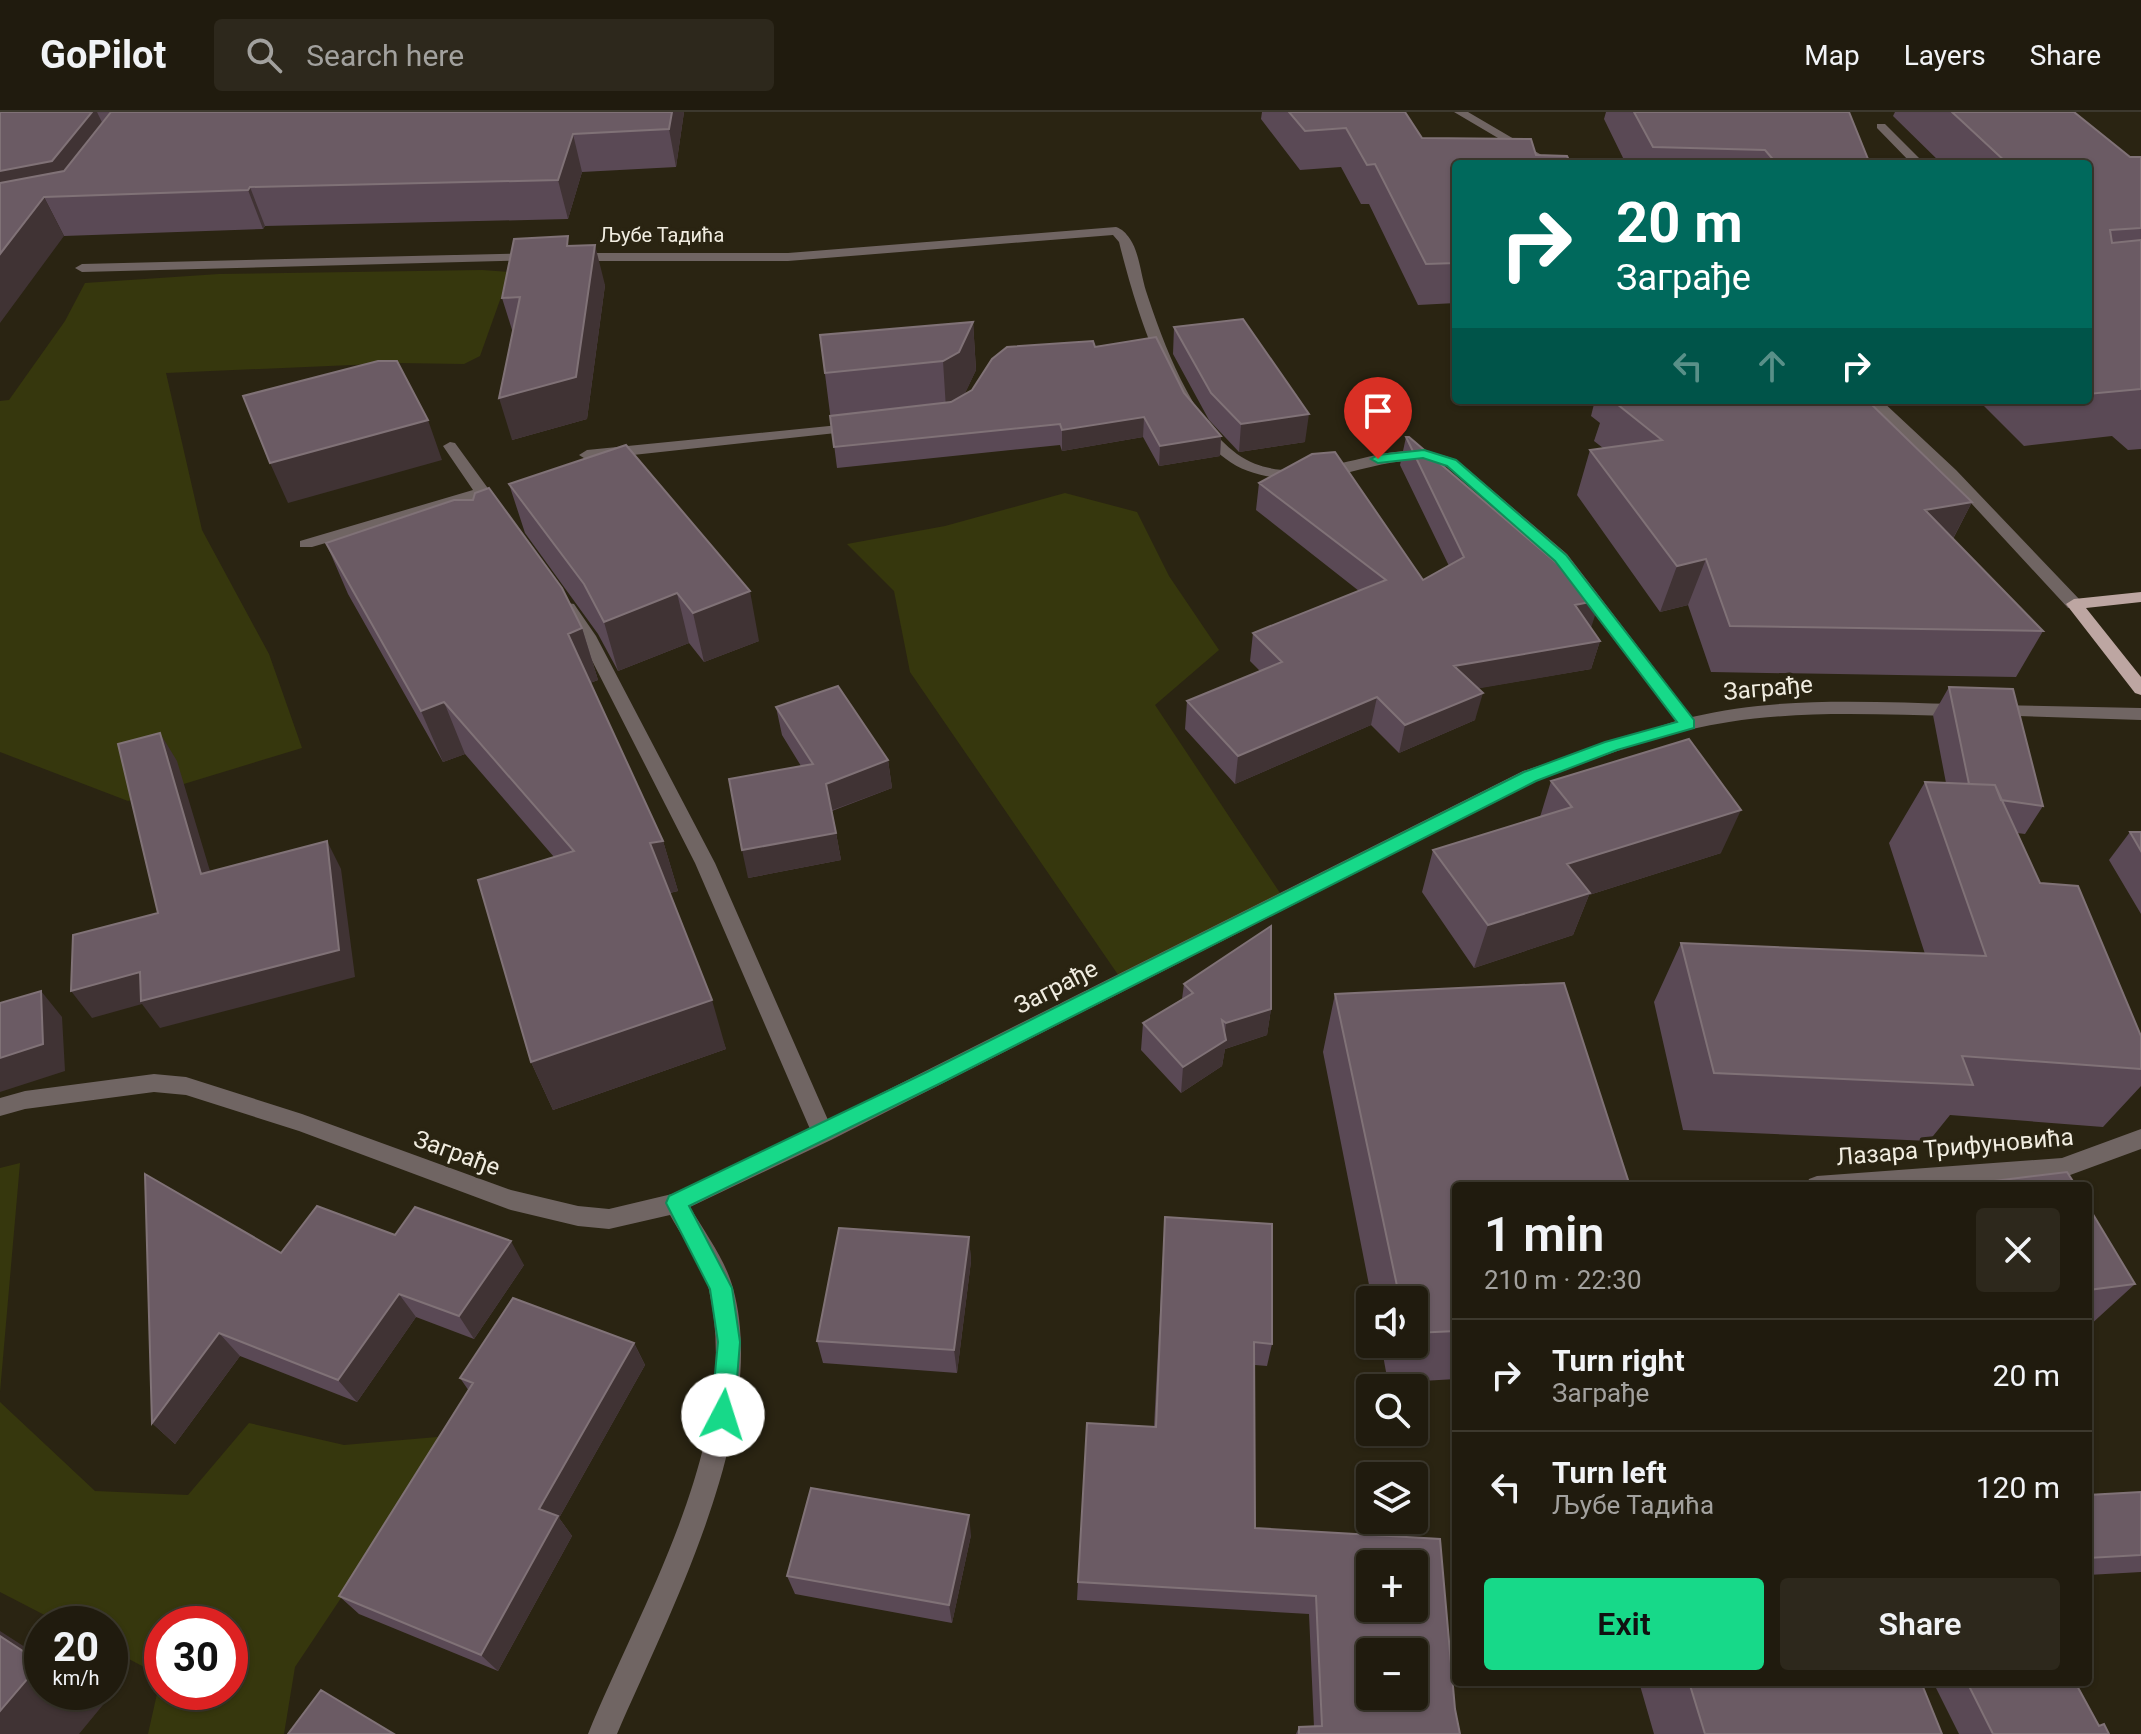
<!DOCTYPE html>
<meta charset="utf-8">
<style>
body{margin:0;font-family:Roboto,sans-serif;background:#2d281c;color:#f1f3f6;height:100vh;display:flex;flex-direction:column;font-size:30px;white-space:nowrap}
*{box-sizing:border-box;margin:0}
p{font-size:26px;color:#a2a19e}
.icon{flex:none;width:44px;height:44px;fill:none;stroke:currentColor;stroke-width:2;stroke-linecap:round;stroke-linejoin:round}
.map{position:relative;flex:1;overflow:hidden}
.panel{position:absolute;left:1452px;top:1070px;width:640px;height:504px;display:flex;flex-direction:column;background:#201b0e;border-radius:8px;box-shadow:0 2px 6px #0004,0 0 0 2px #3d392e}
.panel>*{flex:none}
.top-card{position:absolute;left:1452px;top:48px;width:640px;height:244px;border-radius:8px;box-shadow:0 2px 6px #0004,0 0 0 2px #3d392e;background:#00695c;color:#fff;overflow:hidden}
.buttons{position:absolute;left:1356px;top:1174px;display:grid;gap:16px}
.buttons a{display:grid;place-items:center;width:72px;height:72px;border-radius:8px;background:#201b0e;box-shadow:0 2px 6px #0004,0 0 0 2px #3d392e;font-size:40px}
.speed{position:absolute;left:24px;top:1494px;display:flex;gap:16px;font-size:40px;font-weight:700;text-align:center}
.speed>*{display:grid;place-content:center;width:104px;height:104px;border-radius:50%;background:#201b0e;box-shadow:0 2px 6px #0004,0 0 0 2px #3d392e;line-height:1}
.speed small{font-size:20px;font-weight:400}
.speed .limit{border:12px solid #d22;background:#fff;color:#111}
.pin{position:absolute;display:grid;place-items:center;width:68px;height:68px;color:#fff;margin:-82px -34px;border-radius:50% 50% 50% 0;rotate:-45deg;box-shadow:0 0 8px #0007}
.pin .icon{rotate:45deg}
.me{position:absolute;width:88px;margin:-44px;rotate:5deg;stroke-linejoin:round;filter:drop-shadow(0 0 6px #0008)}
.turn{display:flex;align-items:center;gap:28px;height:168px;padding:0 32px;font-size:36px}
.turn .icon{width:104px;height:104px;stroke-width:2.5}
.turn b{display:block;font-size:56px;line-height:68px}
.lanes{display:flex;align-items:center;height:76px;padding:0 32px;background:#0003;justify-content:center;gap:40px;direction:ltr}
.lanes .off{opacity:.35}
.round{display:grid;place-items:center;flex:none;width:84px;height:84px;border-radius:8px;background:#2d281c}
.head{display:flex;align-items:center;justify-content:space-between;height:136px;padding:0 32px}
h1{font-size:48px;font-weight:600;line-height:60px}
.action{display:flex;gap:16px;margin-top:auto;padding:16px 32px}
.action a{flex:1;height:92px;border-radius:8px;background:#17d989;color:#111;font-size:32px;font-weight:600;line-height:92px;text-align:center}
.action a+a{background:#2d281c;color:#f1f3f6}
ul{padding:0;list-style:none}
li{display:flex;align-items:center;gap:24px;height:112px;padding:0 32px;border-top:2px solid #3d392e}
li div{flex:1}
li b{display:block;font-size:30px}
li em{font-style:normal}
header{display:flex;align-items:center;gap:48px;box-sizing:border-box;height:112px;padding:0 40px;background:#201b0e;border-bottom:2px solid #3d392e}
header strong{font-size:38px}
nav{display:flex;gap:44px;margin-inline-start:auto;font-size:28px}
.search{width:560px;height:72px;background:#2d281c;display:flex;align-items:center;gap:20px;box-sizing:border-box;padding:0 28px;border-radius:8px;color:#a2a19e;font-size:30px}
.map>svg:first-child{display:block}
</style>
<header>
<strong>GoPilot</strong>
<div class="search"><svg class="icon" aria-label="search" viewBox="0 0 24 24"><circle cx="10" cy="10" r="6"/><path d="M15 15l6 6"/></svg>Search here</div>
<nav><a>Map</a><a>Layers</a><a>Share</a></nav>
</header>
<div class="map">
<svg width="2141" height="1622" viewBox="0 0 2141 1622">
<rect width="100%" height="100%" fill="#2a2412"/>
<path fill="#36370d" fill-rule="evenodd" d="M 482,158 L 510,160 L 480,244 L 464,252 L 398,251 L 166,261 L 202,418 L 269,542 L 302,636 L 128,689 L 0,640 L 0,289 L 9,288 L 65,209 L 85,171 L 219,162 Z
M 1065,381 L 1137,400 L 1169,464 L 1219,538 L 1155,593 L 1284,787 L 1123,870 L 910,560 L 894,479 L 847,432 L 945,414 Z
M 20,1051 L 0,1280 L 0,1056 Z
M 0,1290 L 95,1379 L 188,1383 L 249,1311 L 344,1333 L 449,1324 L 295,1555 L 284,1622 L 148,1622 L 161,1564 L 110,1537 L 110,1512 L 62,1512 L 0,1480 ZM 162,1512 L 230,1512 L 230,1580 L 162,1580 Z"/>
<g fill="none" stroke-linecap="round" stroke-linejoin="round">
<path fill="#706563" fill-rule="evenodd" d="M 1454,0 L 1468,0 L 1557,52 L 1542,52 Z
M 1877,12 L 1885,12 L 1925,52 L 1912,52 L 1877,16 Z
M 1116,115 C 1122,117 1126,121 1130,127 C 1139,140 1141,163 1146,179 C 1163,231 1192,309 1237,342 C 1288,378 1350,343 1404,339 C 1423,337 1440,342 1457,348 L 1567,442 L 1692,605 C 1779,584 1871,590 1960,592 L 1969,598 L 1960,604 C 1883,603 1805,598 1729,610 C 1662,620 1599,645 1537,669 L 831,1028 L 690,1095 C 705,1121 725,1147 733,1176 C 770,1311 670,1499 617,1622 L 588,1622 C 642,1490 743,1326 709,1178 C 703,1151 683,1127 670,1103 L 609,1117 L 578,1114 L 511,1098 L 299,1019 L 186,983 L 154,980 L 25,997 L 0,1004 L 0,986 L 25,979 L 154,962 L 186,965 L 302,1002 L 511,1078 L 578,1094 L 609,1097 L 672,1082 L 810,1017 L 695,751 L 580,525 L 560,496 L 568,491 L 574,492 L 596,524 L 715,751 L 828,1008 L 1523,659 L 1676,609 L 1555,450 L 1447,354 C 1404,340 1368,358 1327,365 C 1295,369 1253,368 1226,347 C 1168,304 1136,198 1119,130 L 1113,123 L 788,149 L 573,149 L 567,145 L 573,141 L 788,141 Z
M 537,141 L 543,145 L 542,148 L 82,160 L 75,156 L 82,152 Z
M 1866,288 L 1881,288 L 1956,358 L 2080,488 L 2080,496 L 2068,496 L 1946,364 Z
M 859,311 L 866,315 L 864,318 L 587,348 L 579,343 L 587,338 Z
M 450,330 L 455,331 L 503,397 L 503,403 L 491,403 L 479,386 L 312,435 L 300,435 L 300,429 L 473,378 L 443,334 Z
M 1992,593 L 2141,596 L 2141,608 L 1986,603 L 1983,599 L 1986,595 Z
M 2141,1017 L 2141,1037 L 2062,1066 L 1951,1074 L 1806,1074 L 1809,1067 L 1817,1064 L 2062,1046 Z"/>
<path fill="#bda6a2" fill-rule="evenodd" d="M 2141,480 L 2141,490 L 2086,496 L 2141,565 L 2141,583 L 2135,581 L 2066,492 L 2074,487 Z"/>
</g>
<path fill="#5a4955" d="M 0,0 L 684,0 L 676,55 L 582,60 L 568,107 L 265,114 L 263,117 L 64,124 Z
M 1262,0 L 1405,0 L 1422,26 L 1456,52 L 1456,191 L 1418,193 L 1369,92 L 1361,92 L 1341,55 L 1300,58 L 1261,7 Z
M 1606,0 L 1849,0 L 1870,52 L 1626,52 L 1604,7 Z
M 1895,0 L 2074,0 L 2130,45 L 2141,45 L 2141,337 L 2128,338 L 2112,324 L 2024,334 L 1978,288 L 2088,288 L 2088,52 L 1942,52 L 1893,4 Z
M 571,134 L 605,173 L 587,307 L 512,328 L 513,221 L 502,186 Z
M 973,210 L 976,258 L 964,283 L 1095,235 L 1184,281 L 1221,324 L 1220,344 L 1159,354 L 1143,325 L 1062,339 L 1060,333 L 837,356 L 820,223 Z
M 1174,215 L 1305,330 L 1239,340 L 1209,308 L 1173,242 Z
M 1595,288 L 1867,288 L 1972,390 L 1953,427 L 2043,519 L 2016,565 L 1711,560 L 1688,493 L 1660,500 L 1577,383 L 1590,338 L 1603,336 L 1594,329 L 1600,311 L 1591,304 Z
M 1406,325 L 1591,516 L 1600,529 L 1591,557 L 1478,576 L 1475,608 L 1399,641 L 1371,613 L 1235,672 L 1185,617 L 1187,589 L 1260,559 L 1250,549 L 1253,521 L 1359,479 L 1256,398 L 1259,371 L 1423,468 L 1449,454 L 1400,353 Z
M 509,372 L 759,529 L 704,550 L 689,531 L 618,559 L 598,522 L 525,421 Z
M 326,431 L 582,516 L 598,568 L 590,571 L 663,729 L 678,779 L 670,781 L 726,937 L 553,998 L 531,950 L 554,745 L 465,642 L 443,650 L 348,482 Z
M 1949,575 L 2043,694 L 2025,722 L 2017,721 L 2040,771 L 2141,924 L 2141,974 L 2103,1015 L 1950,1003 L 1929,1029 L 1683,1018 L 1654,890 L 1681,831 L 1925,842 L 1889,731 L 1925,670 L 1946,671 L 1933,603 Z
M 776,595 L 888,648 L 892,676 L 832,699 L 841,748 L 748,766 L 801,654 L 782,623 Z
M 1551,669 L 1721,741 L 1589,783 L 1573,823 L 1474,856 L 1422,780 L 1433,738 L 1540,705 Z
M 2130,720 L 2141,720 L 2141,802 L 2109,748 Z
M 1184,872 L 1271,897 L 1267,923 L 1225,937 L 1222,954 L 1181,981 L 1141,938 L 1143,911 L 1182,887 Z
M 1335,882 L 1456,1074 L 1456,1267 L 1388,1271 L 1381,1232 L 1414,1232 L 1414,1188 L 1372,1188 L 1323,940 Z
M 2088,1094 L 2135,1172 L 2088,1215 Z
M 1165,1105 L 1272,1232 L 1267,1254 L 1255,1253 L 1255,1416 L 1455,1597 L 1460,1622 L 1296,1622 L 1299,1615 L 1314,1615 L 1309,1502 L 1077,1488 L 1078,1470 L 1154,1315 Z
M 395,1123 L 524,1153 L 474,1227 L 416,1205 L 357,1290 L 240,1244 L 175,1332 L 152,1311 L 281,1141 Z
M 969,1125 L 971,1149 L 957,1261 L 823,1251 L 817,1229 Z
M 634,1231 L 645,1253 L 559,1406 L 572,1424 L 498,1559 L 359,1502 L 339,1484 L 469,1279 L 460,1266 Z
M 2141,1380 L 2141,1460 L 2088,1463 L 2088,1383 Z
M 971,1423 L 952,1511 L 795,1482 L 787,1464 Z
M 1639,1570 L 1921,1570 L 1942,1622 L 1654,1622 Z
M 1933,1570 L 2075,1570 L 2099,1614 L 2109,1622 L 1959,1622 Z"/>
<path fill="#403334" d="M 92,0 L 97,0 L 113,33 L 44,85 L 64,124 L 0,211 L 0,59 Z
M 672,0 L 684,0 L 676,55 L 669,17 Z
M 573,22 L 582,60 L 568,107 L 558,68 Z
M 250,75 L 265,114 L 263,117 L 248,78 Z
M 595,133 L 605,173 L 587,307 L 512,328 L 499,286 Z
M 973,210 L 976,258 L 962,288 L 946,297 L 943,249 Z
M 1309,302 L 1305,330 L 1239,340 L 1241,312 Z
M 1144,305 L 1143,325 L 1062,339 L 1062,318 Z
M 428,308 L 442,348 L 288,391 L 270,351 Z
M 1221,324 L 1220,344 L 1159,354 L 1160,334 Z
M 1972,390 L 1948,436 L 1925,398 Z
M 1706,447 L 1688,493 L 1660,500 L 1677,454 Z
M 750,479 L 759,529 L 704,550 L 693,501 Z
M 677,481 L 689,531 L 618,559 L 604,510 Z
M 1600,488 L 1591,516 L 1575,493 Z
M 582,516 L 598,568 L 584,573 L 568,522 Z
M 1600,529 L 1591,557 L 1447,582 L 1454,554 Z
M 1483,581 L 1475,608 L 1399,641 L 1405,613 Z
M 1377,585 L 1371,613 L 1235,672 L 1238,644 Z
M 444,590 L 465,642 L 443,650 L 421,599 Z
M 160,621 L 177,649 L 219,789 L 201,762 Z
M 888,648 L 892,676 L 830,699 L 826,672 Z
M 1741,698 L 1721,741 L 1589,783 L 1573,823 L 1474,856 L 1488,813 L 1567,752 Z
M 836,721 L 841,748 L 748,766 L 742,738 Z
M 327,729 L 341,757 L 355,865 L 160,916 L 142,892 L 92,906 L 71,879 Z
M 663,729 L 678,779 L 665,782 L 650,731 Z
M 41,879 L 62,905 L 65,959 L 0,980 L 0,946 Z
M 712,888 L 726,937 L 553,998 L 531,950 Z
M 1271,897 L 1267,923 L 1225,937 L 1222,954 L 1181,981 L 1183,955 L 1224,929 L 1226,911 Z
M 969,1125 L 971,1149 L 957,1261 L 954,1238 Z
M 511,1129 L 524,1153 L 474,1227 L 459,1204 Z
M 399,1182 L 416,1205 L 357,1290 L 338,1268 Z
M 219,1221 L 240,1244 L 175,1332 L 152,1311 Z
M 634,1231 L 645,1253 L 559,1406 L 572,1424 L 498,1559 L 481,1543 L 539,1397 Z
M 969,1403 L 971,1423 L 952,1511 L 949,1493 Z
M 0,1519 L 42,1546 L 42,1580 L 95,1580 L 107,1588 L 79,1622 L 0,1622 Z"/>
<path fill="#6b5b64" stroke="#807277" stroke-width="2" fill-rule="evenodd" d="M 0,0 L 92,0 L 52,49 L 0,59 Z
M 111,0 L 672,0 L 669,17 L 573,22 L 558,68 L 250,75 L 248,78 L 44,85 L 0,142 L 0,71 L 64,59 Z
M 1289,0 L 1405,0 L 1422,26 L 1531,27 L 1536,43 L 1567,44 L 1571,52 L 1456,52 L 1456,151 L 1426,152 L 1375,52 L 1367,53 L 1346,16 L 1305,19 Z
M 1634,0 L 1849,0 L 1870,52 L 1777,52 L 1765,38 L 1653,35 Z
M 1952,0 L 2074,0 L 2130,45 L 2141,45 L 2141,116 L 2110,118 L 2112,131 L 2141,128 L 2141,277 L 2088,282 L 2088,52 L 2008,52 Z
M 568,124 L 567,134 L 595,133 L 576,265 L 499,286 L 520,185 L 502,186 L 514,127 Z
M 1243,207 L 1309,302 L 1241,312 L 1211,281 L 1174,215 Z
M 973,210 L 959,240 L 943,249 L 825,261 L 820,223 Z
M 1156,225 L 1184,281 L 1221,324 L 1160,334 L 1144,305 L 1062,318 L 1060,312 L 834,335 L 830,304 L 951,290 L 972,278 L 992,247 L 1007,235 L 1093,229 L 1095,235 Z
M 378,249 L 397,249 L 428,308 L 270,351 L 243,284 Z
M 1612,288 L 1867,288 L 1972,390 L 1925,398 L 2043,519 L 1730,514 L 1706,447 L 1677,454 L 1590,338 L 1662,328 Z
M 1406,325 L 1409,325 L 1600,488 L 1575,493 L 1600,529 L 1454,554 L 1483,581 L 1405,613 L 1377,585 L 1238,644 L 1187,589 L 1282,550 L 1253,521 L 1386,468 L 1259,371 L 1312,342 L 1335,340 L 1423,468 L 1464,445 Z
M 626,333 L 750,479 L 693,501 L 677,481 L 604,510 L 584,472 L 509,372 Z
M 489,376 L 562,476 L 582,516 L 568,522 L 663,729 L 650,731 L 712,888 L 531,950 L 478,768 L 574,739 L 444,590 L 421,599 L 326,431 L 454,388 L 473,388 L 475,381 Z
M 838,574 L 888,648 L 826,672 L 836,721 L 742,738 L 729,667 L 813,652 L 776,595 Z
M 1949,575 L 2013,577 L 2043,694 L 2001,688 L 1995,673 L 1969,672 Z
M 160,621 L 201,762 L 327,729 L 339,838 L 141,889 L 140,860 L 71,879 L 73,823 L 158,801 L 118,632 Z
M 1689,627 L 1741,698 L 1567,752 L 1590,781 L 1488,813 L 1433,738 L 1572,695 L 1551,669 Z
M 1925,670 L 1995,673 L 2040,771 L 2078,774 L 2141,924 L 2141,957 L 1962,944 L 1973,973 L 1714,961 L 1681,831 L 1986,844 Z
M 2130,720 L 2141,720 L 2141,739 Z
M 1271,814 L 1271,897 L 1226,911 L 1222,908 L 1226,928 L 1183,955 L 1143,911 L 1193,881 L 1184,872 Z
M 1564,871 L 1630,1074 L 1456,1074 L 1456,1219 L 1414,1221 L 1414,1188 L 1400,1188 L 1335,882 Z
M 41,879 L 43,932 L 0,946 L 0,891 Z
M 2067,1060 L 2076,1074 L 1954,1074 Z
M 145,1062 L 281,1141 L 317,1094 L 395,1123 L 415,1095 L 511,1129 L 459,1204 L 399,1182 L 338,1268 L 219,1221 L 152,1311 Z
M 2088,1094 L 2135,1172 L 2088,1178 Z
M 1165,1105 L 1272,1112 L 1272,1232 L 1254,1230 L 1255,1416 L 1440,1427 L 1455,1597 L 1460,1622 L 1299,1622 L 1299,1615 L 1322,1614 L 1316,1484 L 1078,1470 L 1087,1311 L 1156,1315 ZM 1370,1452 L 1414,1452 L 1414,1496 L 1370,1496 ZM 1370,1540 L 1414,1540 L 1414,1584 L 1370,1584 Z
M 839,1116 L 969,1125 L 954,1238 L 817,1229 Z
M 513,1186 L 634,1231 L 539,1397 L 558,1404 L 481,1543 L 339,1484 L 473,1271 L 460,1266 Z
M 811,1376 L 969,1403 L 949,1493 L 787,1464 Z
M 2141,1380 L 2141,1443 L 2088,1446 L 2088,1383 Z
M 0,1524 L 41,1551 L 0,1599 Z
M 1689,1570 L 1921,1570 L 1942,1622 L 1705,1622 Z
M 1967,1570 L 2075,1570 L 2099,1614 L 2104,1612 L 2109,1622 L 1993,1622 Z
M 321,1578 L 394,1622 L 288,1622 Z"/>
<path fill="#17d989" stroke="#0f8d59" stroke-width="2" d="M 1424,338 L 1456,348 L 1566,443 L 1694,608 L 1694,616 L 1617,638 L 1536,669 L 941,971 L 689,1094 L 732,1176 L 740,1230 L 734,1303 L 731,1311 L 723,1314 L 715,1311 L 711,1303 L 718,1230 L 710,1177 L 666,1091 L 669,1084 L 927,960 L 1524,660 L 1605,630 L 1677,610 L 1555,449 L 1447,354 L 1423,346 L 1378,351 L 1371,347 L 1378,343 Z"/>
<g text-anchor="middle" stroke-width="7" stroke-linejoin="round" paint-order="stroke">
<g font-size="20" fill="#f1ede1" stroke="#2a2412">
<text x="662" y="130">Љубе Тадића</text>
</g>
<g font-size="24" fill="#f1ede1" stroke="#2a2412">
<text transform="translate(1768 576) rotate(-5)" y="8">Заграђе</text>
<text transform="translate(1056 875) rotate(-27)" y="8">Заграђе</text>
<text transform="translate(1955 1035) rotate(-5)" y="8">Лазара Трифуновића</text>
<text transform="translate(457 1041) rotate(20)" y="8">Заграђе</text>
</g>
</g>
</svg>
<div class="buttons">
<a><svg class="icon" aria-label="sound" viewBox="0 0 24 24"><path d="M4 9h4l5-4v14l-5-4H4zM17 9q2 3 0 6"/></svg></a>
<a><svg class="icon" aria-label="search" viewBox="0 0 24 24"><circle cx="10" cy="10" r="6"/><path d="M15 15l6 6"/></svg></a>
<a><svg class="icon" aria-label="layers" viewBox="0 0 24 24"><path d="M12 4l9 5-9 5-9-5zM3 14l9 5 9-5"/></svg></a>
<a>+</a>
<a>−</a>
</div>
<div class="speed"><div>20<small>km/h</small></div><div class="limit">30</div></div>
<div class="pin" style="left:1378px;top:347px;background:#d93025"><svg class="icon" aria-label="arrive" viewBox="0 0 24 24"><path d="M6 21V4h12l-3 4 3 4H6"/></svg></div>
<svg class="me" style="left:723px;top:1303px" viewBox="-20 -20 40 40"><circle r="19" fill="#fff"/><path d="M0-13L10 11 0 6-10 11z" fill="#17d989"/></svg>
<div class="top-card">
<div class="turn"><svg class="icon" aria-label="right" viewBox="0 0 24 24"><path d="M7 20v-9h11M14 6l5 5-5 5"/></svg><div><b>20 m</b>Заграђе</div></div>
<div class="lanes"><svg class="icon off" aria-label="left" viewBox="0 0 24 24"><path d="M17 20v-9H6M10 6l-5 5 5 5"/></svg><svg class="icon off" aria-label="ahead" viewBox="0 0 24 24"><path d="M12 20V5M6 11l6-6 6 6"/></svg><svg class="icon" aria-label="right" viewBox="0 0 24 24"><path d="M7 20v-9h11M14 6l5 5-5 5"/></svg></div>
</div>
<section class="panel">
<div class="head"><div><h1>1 min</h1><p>210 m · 22:30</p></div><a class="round"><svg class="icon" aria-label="close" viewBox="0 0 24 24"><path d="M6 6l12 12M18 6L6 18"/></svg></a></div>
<ul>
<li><svg class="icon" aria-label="right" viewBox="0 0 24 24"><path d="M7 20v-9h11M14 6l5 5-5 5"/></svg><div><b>Turn right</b><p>Заграђе</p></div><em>20 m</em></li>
<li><svg class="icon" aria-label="left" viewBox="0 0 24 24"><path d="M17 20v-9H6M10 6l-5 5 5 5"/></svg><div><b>Turn left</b><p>Љубе Тадића</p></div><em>120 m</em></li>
</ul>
<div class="action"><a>Exit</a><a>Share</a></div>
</section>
</div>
